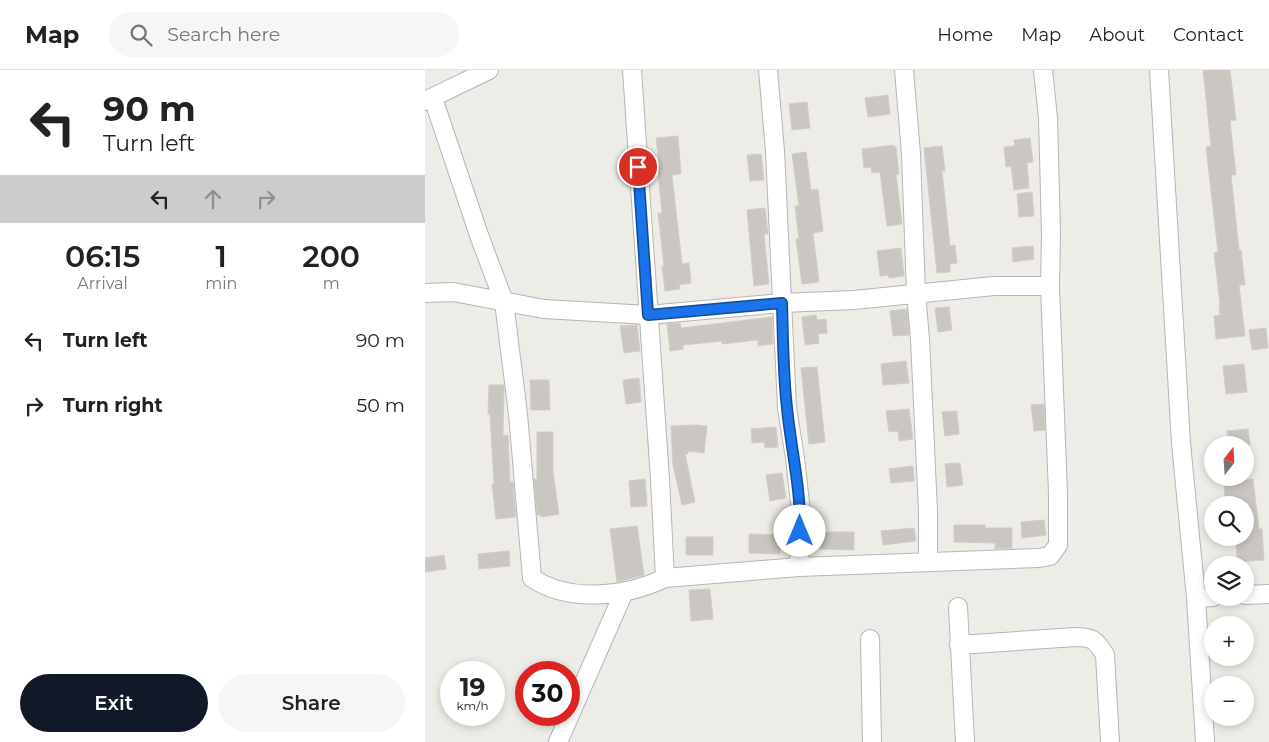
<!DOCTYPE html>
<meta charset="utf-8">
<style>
body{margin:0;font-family:Montserrat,sans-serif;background:#f6f6f6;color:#222;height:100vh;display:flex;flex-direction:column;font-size:19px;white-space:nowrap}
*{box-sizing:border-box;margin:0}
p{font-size:16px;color:#767676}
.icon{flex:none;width:28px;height:28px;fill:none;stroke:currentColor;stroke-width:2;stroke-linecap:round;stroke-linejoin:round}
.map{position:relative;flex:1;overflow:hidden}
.side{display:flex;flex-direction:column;background:#fff;width:425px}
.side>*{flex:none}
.top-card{background:#fff;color:#222;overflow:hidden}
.needle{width:32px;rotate:17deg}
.fabs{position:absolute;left:779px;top:366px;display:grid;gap:10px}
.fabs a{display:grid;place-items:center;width:50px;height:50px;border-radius:50%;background:#fff;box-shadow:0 2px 8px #0003;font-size:25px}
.speed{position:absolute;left:15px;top:591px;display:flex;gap:10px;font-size:25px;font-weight:700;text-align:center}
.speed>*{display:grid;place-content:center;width:65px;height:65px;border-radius:50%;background:#fff;box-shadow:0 2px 8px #0003;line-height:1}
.speed small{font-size:12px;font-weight:400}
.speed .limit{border:8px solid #d22;background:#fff;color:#111}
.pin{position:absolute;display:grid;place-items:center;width:42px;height:42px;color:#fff;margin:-21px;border:2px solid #fff;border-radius:50%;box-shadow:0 1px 5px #0007}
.me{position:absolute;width:55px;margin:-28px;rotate:0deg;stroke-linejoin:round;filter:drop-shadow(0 0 4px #0008)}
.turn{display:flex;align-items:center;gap:18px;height:105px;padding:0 20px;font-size:22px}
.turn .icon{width:65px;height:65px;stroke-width:2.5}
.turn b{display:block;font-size:35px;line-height:42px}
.lanes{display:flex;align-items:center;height:48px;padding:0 20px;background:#0003;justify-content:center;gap:25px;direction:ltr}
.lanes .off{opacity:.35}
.eta{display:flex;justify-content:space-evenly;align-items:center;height:85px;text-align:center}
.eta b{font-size:30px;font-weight:600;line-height:35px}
.primary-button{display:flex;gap:10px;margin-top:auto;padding:10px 20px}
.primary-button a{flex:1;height:58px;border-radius:30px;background:#111827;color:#fff;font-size:20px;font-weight:600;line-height:58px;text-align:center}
.primary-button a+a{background:#f6f6f6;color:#222}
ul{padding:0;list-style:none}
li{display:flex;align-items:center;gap:15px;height:65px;padding:0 20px}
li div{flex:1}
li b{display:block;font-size:19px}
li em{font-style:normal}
header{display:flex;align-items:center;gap:30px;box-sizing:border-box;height:70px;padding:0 25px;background:#fff;border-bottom:1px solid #e0e0e0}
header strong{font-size:24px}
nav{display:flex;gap:28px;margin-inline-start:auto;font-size:18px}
.search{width:350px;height:45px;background:#f6f6f6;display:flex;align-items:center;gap:12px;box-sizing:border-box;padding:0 18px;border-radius:28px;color:#767676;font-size:19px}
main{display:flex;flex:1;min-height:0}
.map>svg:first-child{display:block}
</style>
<header>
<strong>Map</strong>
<div class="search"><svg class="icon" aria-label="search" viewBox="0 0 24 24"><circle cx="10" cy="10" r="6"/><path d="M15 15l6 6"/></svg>Search here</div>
<nav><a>Home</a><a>Map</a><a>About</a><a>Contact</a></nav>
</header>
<main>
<section class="side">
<div class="top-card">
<div class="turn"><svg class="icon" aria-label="left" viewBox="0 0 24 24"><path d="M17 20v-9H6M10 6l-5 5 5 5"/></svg><div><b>90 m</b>Turn left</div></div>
<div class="lanes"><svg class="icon" aria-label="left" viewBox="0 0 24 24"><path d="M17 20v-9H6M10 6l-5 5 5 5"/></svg><svg class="icon off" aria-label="ahead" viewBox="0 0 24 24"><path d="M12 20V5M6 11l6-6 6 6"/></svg><svg class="icon off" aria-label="right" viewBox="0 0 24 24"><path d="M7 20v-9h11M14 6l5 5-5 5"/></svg></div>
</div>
<div class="eta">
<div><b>06:15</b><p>Arrival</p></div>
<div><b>1</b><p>min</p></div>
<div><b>200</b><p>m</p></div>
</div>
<ul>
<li><svg class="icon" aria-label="left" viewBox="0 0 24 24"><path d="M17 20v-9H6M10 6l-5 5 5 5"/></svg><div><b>Turn left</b></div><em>90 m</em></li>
<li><svg class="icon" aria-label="right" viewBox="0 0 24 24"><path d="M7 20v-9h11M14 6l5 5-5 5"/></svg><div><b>Turn right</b></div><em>50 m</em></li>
</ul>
<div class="primary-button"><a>Exit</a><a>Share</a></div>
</section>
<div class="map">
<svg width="844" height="672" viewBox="0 0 844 672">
<rect width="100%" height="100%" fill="#eeece6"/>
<path fill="#cac7c2" stroke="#d3cdc5" d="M 778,0 L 805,0 L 811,50 L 805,51 L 811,105 L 806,105 L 814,180 L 816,180 L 820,215 L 814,215 L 820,266 L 791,269 L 789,246 L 795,245 L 794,234 L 795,234 L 789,183 L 793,182 L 781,77 L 786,76 Z
M 463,25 L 465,44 L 443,47 L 440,28 Z
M 382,32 L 385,58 L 367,60 L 364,34 Z
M 253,66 L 256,104 L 247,105 L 257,194 L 264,193 L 266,213 L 254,215 L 255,219 L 240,221 L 237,196 L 239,196 L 233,143 L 237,143 L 232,93 L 234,93 L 231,68 Z
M 605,68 L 608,92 L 602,93 L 604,118 L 589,120 L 586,96 L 581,97 L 579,77 L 590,76 L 589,70 Z
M 469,75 L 469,77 L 471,77 L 474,104 L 471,104 L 477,154 L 462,156 L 455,102 L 447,103 L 446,97 L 439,98 L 437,79 Z
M 517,76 L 520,101 L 517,101 L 525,176 L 530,175 L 532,193 L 525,194 L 525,202 L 512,203 L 499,78 Z
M 381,82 L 386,120 L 393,119 L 398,161 L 388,163 L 394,212 L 377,214 L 371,169 L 374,169 L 370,136 L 374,136 L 367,84 Z
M 336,84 L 339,110 L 325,111 L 322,85 Z
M 607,122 L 609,146 L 594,147 L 592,124 Z
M 340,138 L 343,164 L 339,164 L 344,214 L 329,216 L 322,140 Z
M 608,176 L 609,189 L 588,192 L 587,178 Z
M 476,178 L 479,206 L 464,208 L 463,205 L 455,206 L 452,181 Z
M 524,237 L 527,260 L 513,262 L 510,238 Z
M 482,239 L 484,265 L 468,266 L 465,241 Z
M 391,245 L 392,250 L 401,249 L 402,263 L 393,264 L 394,273 L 380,275 L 377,247 Z
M 347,247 L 348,274 L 333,276 L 333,270 L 297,274 L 297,271 L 258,275 L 258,279 L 245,281 L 242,254 L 255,253 L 256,258 Z
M 212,255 L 215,281 L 199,283 L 195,256 Z
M 841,258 L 843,278 L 827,280 L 824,260 Z
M 481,291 L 484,313 L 458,315 L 456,294 Z
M 819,294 L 822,322 L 801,324 L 798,296 Z
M 392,297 L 400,372 L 384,374 L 376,298 Z
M 214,308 L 216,332 L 201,334 L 198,310 Z
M 105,310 L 124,310 L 125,340 L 106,340 Z
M 64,315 L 79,315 L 78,366 L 83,365 L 85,412 L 88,412 L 91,447 L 71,449 L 67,414 L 69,414 L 65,344 L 63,344 Z
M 619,334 L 620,360 L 609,361 L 606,335 Z
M 484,339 L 488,369 L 474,371 L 473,361 L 464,362 L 461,341 Z
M 532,341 L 534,364 L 520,366 L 517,342 Z
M 272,355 L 282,356 L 279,383 L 263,381 L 263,384 L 260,384 L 270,432 L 257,435 L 248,395 L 246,356 Z
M 351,357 L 353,377 L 340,378 L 339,372 L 327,373 L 326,359 Z
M 823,359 L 825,375 L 804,375 L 802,361 Z
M 112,362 L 128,362 L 128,402 L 134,444 L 116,447 L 116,445 L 112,445 L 109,409 L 112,409 Z
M 535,393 L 538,415 L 522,417 L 520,394 Z
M 488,396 L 489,411 L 466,413 L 464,399 Z
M 357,403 L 361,428 L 345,431 L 341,405 Z
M 220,409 L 222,436 L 206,437 L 204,411 Z
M 828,409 L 834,459 L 837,459 L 839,490 L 812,492 L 811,468 L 820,468 L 820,435 L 806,435 L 806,430 L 800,430 L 799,413 Z
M 619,450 L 621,465 L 597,468 L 596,452 Z
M 529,455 L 560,455 L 560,458 L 587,458 L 587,478 L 570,479 L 570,473 L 529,472 Z
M 212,456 L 219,505 L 192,512 L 185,459 Z
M 489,458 L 491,471 L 458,475 L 456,461 Z
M 396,462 L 429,462 L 429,480 L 395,479 Z
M 324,464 L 356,465 L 355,484 L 324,483 Z
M 261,467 L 288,467 L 288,485 L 261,485 Z
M 84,481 L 85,496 L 54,499 L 53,484 Z
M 19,485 L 21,499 L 0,502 L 0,488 Z
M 285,519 L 288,549 L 266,551 L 264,520 Z"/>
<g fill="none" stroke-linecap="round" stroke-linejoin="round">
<g stroke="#b3b6b9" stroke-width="20">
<path id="minor" d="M 207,0 L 235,409 L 240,508 L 374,497 L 614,488 L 625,486 L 633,475 L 633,424 L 625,216 L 626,163 L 623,48 L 618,0
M 343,0 L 350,81 L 362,338 L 370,388 L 376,442 L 374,497
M 479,0 L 486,84 L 491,223 L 495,269 L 503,441 L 503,492
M 734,0 L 756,373 L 771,528 L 780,672
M 8,28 L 55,168 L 79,232 L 93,344 L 107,508 C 144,533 201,527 240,508
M 0,31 L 64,0
M 0,223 L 28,222 L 119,239 L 223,245 L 357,233 L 429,230 L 569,216 L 625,216
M 820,525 L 844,524
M 771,528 L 788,527
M 533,537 L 540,672
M 445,569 L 447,672
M 534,575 L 650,567 C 668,567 671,570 680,585 L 685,672
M 133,672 L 199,522"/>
</g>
<use href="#minor" stroke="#fff" stroke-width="18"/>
</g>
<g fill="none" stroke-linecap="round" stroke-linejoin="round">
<g stroke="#114b97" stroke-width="12">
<path id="route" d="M 213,97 L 223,245 L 357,233 C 358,268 358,303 362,338 C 366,379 376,419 375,461"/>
</g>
<use href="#route" stroke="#1a73e8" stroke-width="9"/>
</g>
</svg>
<div class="fabs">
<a><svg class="needle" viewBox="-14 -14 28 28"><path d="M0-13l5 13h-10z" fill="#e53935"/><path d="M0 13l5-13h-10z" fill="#767676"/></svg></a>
<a><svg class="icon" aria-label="search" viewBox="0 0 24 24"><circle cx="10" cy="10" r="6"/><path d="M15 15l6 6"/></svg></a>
<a><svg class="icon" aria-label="layers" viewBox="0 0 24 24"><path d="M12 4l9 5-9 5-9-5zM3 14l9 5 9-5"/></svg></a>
<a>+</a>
<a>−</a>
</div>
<div class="speed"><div>19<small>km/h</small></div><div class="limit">30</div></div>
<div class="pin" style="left:213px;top:97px;background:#d93025"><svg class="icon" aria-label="arrive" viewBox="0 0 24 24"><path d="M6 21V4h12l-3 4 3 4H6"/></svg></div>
<svg class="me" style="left:375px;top:461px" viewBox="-20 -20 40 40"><circle r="19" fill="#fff"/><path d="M0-13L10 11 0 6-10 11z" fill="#1a73e8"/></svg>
</div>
</main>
